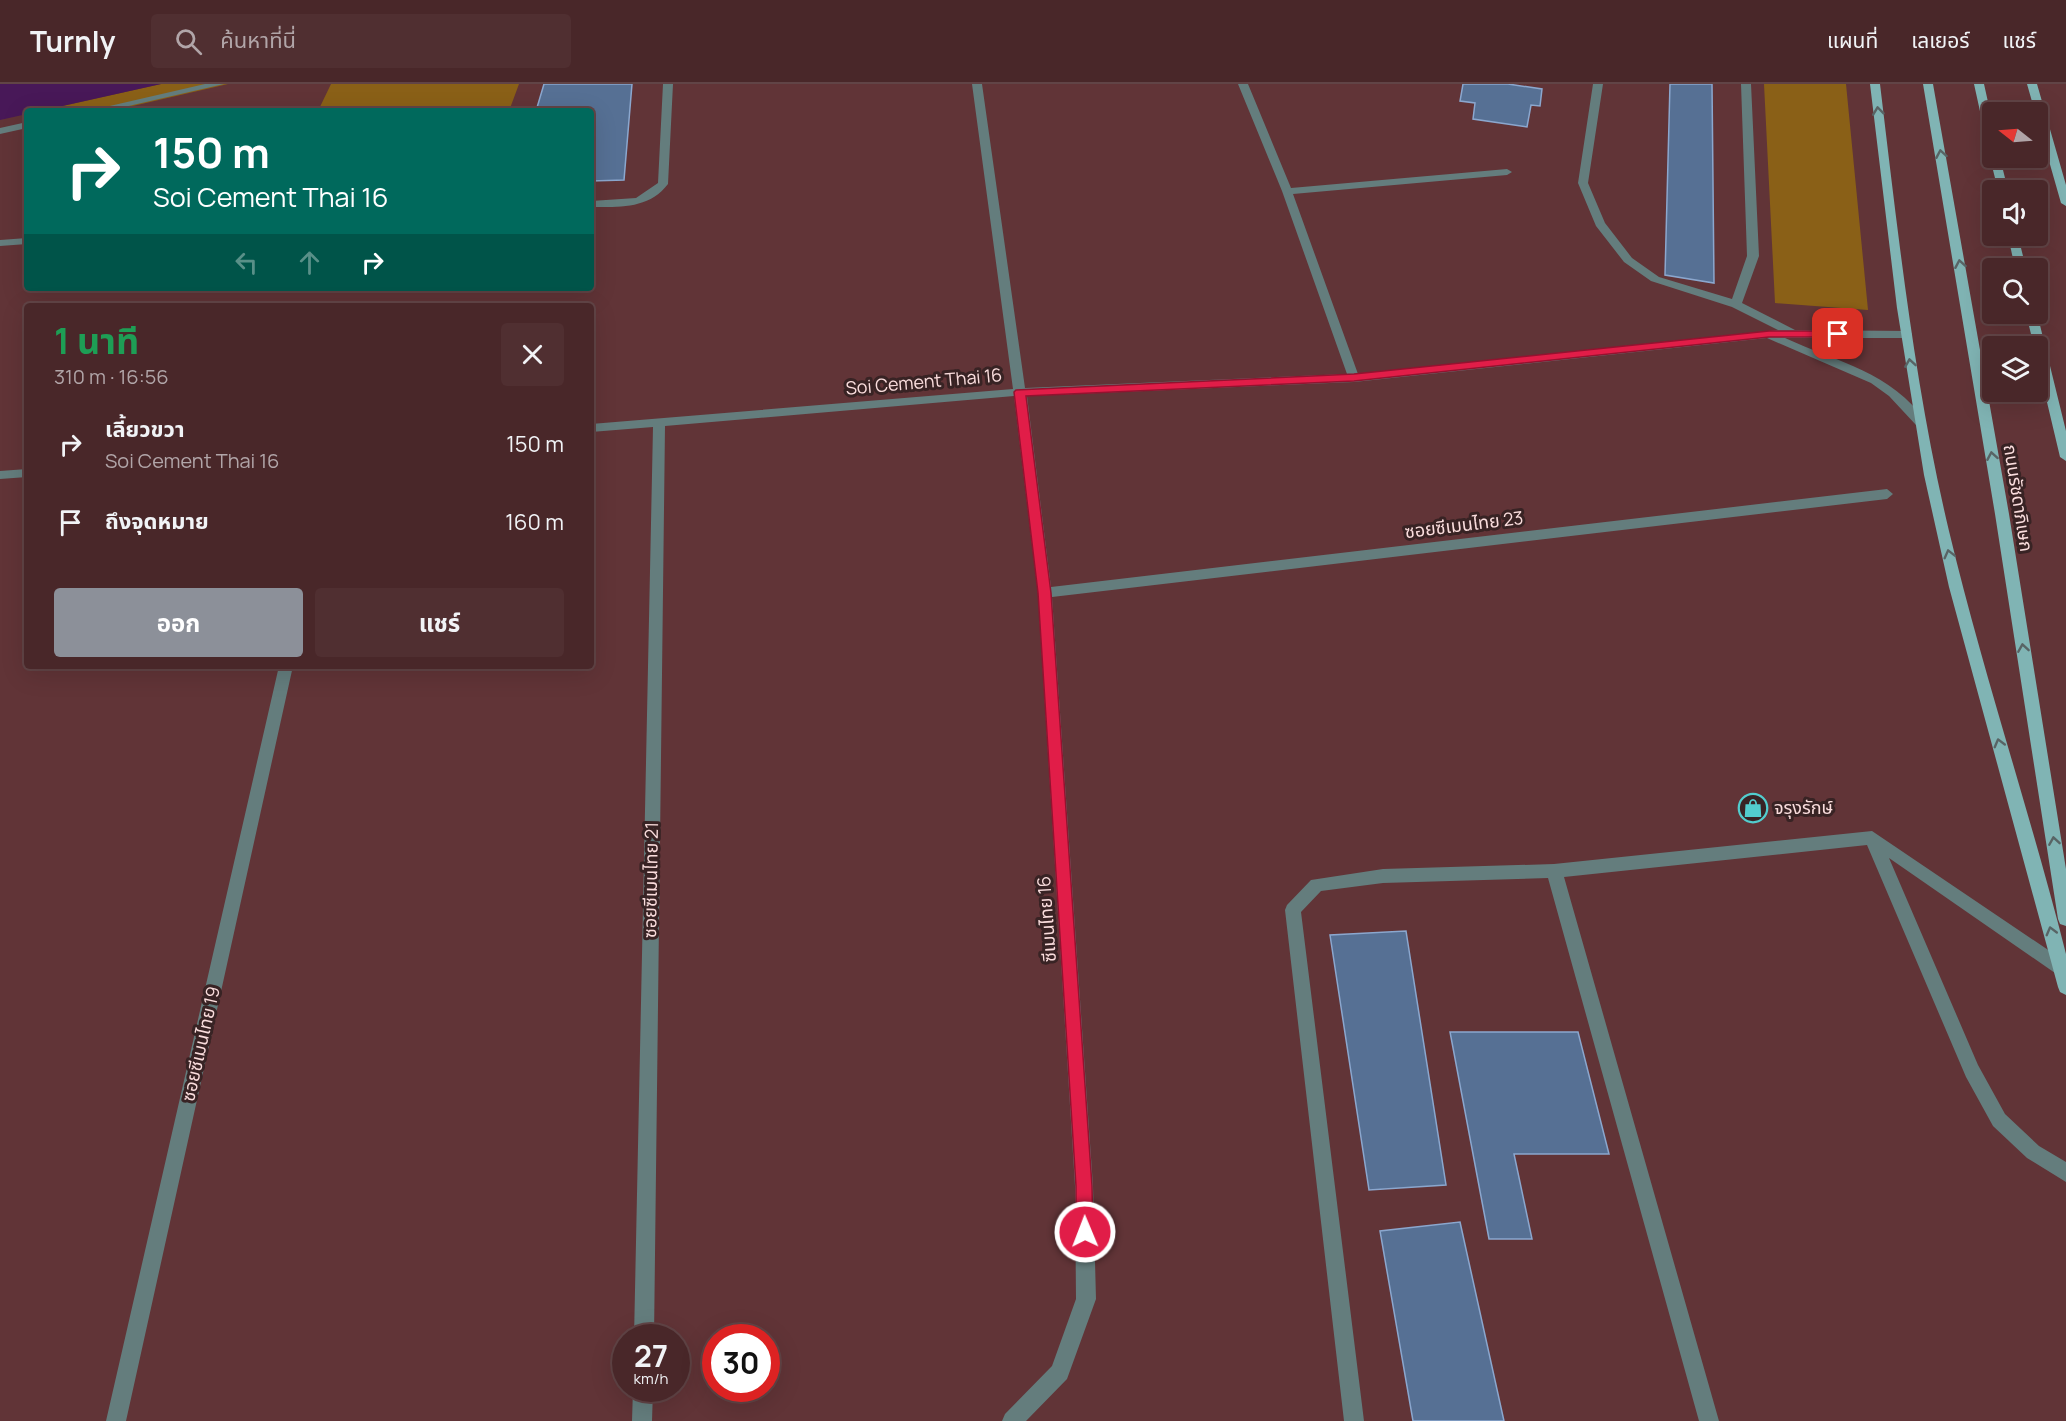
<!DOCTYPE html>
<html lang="th">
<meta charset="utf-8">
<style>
body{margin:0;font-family:Manrope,"Noto Sans Thai",sans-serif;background:#502f31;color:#f1f3f6;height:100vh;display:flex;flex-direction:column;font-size:22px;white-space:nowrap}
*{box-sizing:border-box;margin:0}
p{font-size:20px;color:#b1a5a8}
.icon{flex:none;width:33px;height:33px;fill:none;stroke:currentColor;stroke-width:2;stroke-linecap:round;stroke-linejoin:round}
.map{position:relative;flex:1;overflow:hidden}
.details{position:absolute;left:24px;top:219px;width:570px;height:366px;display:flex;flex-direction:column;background:#492729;border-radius:6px;box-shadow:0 6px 24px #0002,0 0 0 2px #614446}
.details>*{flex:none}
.banner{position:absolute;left:24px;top:24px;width:570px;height:183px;border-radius:6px;box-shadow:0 6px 24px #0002,0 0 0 2px #614446;background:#00695c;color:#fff;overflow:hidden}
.needle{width:39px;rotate:287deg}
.controls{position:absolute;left:1982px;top:18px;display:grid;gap:12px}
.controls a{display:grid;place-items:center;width:66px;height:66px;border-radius:6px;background:#492729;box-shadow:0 6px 24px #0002,0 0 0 2px #614446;font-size:30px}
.speed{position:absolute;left:612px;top:1240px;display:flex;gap:12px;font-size:30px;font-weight:700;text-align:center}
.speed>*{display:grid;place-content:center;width:78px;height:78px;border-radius:50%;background:#492729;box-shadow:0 6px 24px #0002,0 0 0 2px #614446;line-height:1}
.speed small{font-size:15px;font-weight:400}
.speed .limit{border:9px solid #d22;background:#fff;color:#111}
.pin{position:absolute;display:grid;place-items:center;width:51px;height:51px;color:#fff;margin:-26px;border-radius:12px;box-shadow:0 3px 9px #0006}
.me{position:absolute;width:66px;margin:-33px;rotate:359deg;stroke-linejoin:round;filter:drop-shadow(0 0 4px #0008)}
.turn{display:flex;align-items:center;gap:21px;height:126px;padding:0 30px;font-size:27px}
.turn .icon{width:78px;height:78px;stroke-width:2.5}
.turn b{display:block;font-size:42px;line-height:51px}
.lanes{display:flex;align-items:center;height:57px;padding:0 30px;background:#0003;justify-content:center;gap:30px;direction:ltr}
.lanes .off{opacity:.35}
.round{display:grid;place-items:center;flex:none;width:63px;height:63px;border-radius:6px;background:#502f31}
.head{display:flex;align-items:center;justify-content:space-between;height:102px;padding:0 30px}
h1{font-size:36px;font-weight:700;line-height:45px;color:#1e9e55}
.primary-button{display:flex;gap:12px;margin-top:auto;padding:12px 30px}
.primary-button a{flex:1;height:69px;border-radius:6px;background:#8c9099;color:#fff;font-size:24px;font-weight:700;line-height:69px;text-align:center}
.primary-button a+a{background:#502f31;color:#f1f3f6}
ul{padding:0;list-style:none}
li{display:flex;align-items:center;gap:18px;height:78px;padding:0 30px}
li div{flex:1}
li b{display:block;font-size:22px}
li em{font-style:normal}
header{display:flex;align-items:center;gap:36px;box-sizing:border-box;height:84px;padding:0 30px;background:#492729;border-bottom:2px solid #614446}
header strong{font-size:28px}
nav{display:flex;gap:33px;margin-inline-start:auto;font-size:21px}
.search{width:420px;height:54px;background:#502f31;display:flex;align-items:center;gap:15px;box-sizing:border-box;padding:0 21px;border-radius:6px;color:#b1a5a8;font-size:22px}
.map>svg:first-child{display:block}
</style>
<header>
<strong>Turnly</strong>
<div class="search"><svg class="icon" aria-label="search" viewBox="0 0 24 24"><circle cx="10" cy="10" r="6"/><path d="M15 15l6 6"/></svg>ค้นหาที่นี่</div>
<nav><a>แผนที่</a><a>เลเยอร์</a><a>แชร์</a></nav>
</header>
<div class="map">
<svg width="2066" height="1337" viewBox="0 0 2066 1337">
<rect width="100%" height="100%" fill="#613437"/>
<path fill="#8a6017" d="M 161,0 L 228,0 L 111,27 L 40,27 Z
M 331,0 L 519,0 L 509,27 L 318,27 Z
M 1764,0 L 1846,0 L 1868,226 L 1775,219 Z"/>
<path fill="#481858" d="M 0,0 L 161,0 L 40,27 L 27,27 L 27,30 L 0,36 Z"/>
<path fill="#567094" stroke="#8ba7ce" stroke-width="1.5" d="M 544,0 L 632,0 L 624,96 L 591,97 L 591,27 L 536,27 Z
M 1463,0 L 1508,0 L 1542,5 L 1540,22 L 1531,21 L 1527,43 L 1473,35 L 1475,19 L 1460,17 Z
M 1670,0 L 1712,0 L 1714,199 L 1665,191 Z
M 1406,847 L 1446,1101 L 1369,1106 L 1330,851 Z
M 1450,948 L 1578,948 L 1609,1070 L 1514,1070 L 1532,1155 L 1489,1155 Z
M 1460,1138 L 1504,1337 L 1413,1337 L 1380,1147 Z"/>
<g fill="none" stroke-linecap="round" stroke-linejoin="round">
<path fill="#647d7d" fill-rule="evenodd" d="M 205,0 L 224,0 L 107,27 L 88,27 Z
M 663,0 L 673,0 L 668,100 C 649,125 620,123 591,123 L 591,117 L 636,114 L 658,99 Z
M 972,0 L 982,0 L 1025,304 L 1347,290 L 1282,107 L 1238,0 L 1248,0 L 1291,104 L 1507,85 L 1512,88 L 1507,91 L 1293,110 L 1358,290 L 1778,246 L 1732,223 L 1651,197 L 1624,178 L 1596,142 L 1578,99 L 1593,0 L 1603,0 L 1588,99 L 1605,139 L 1632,174 L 1659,193 L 1732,215 L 1747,172 L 1741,0 L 1751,0 L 1759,172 L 1742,219 L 1795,246 L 1910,247 L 1912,250 L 1906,254 L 1785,254 C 1837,278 1892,288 1926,338 L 1924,341 L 1916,341 L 1889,312 L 1871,299 L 1767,254 L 1354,298 L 1027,312 L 1051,503 L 1887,405 L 1893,410 L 1887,415 L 1052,513 L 1093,1102 L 1096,1215 L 1067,1295 L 1026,1337 L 1002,1337 L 1005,1330 L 1052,1282 L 1076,1215 L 1075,1102 L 1038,509 L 1014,312 L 665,342 L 654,1254 L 634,1254 L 653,343 L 591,348 L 591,340 L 1013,305 Z
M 27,38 L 27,44 L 0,50 L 0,44 Z
M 27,154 L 27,160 L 0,162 L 0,156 Z
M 27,385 L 27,393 L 0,395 L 0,387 Z
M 279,582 L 293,582 L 126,1337 L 106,1337 Z
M 1872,747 L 2066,878 L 2066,890 L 2061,892 L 2055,889 L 1889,774 L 1978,981 L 2005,1030 L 2039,1062 L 2066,1078 L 2066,1098 L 2027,1074 L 1993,1042 L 1966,993 L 1867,761 L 1564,793 L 1719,1337 L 1699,1337 L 1548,794 L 1383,799 L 1321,807 L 1301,828 L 1364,1337 L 1344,1337 L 1285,826 L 1287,821 L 1311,796 L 1383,785 L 1554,780 Z
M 633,1305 L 653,1305 L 652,1337 L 632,1337 Z"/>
<path fill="#80b4b4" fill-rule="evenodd" d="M 1870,0 L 1880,0 C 1898,149 1914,300 1949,447 C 1983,589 2030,728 2066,870 L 2066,911 L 2060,908 L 2058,903 L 1949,503 L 1924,391 L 1897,224 Z
M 1923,0 L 1933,0 L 2009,430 L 2066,785 L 2066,842 L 2060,840 L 2058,835 L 1995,430 Z
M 1974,0 L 1984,0 L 1992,36 L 1992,62 L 1987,59 Z
M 2027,0 L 2037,0 L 2066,101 L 2066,122 L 2061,119 Z
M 1992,72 L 2000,74 L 2008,106 L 1998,106 L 1990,74 Z
M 2008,152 L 2018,152 L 2026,184 L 2015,184 Z
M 2037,229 L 2066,347 L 2066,377 L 2060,373 L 2037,276 L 2037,262 L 2034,262 L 2026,230 Z"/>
</g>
<defs><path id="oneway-chevron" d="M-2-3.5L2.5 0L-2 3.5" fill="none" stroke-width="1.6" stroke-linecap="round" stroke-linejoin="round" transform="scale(1.5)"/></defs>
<g stroke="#586465">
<use href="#oneway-chevron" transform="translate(1878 27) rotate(-97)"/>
<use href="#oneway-chevron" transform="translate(1941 70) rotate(-100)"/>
<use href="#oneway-chevron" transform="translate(1960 180) rotate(-100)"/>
<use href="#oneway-chevron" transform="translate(1910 279) rotate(-99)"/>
<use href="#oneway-chevron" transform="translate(1992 372) rotate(-100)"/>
<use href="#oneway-chevron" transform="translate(1949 470) rotate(-104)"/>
<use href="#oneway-chevron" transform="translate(2023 564) rotate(-99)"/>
<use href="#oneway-chevron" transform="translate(1999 659) rotate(-105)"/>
<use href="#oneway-chevron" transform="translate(2054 757) rotate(-99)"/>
<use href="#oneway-chevron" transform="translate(2051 847) rotate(-105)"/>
</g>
<path fill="#e11d48" stroke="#92132f" stroke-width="1.5" d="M 1769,247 L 1838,247 L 1843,250 L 1838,253 L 1769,253 L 1354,297 L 1026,312 L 1051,509 L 1092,1102 L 1093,1148 L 1091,1154 L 1085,1156 L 1079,1154 L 1076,1148 L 1076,1102 L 1038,509 L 1014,308 L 1016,306 L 1354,290 Z"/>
<defs>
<g id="shop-ring" transform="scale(1.5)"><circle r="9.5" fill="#382324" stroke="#52cdce" stroke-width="1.5"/><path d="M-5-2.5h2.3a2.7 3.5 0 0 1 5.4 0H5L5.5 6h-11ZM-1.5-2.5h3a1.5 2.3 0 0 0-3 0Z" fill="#52cdce"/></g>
</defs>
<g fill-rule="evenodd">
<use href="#shop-ring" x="1753" y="724"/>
</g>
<g text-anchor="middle" stroke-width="6" stroke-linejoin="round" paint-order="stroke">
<g font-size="18" fill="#fadddd" stroke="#382324">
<text transform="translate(924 298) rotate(-5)" y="6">Soi Cement Thai 16</text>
<text transform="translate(2018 414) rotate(81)" y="6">ถนนรัชดาภิเษก</text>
<text transform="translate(1464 441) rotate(-7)" y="6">ซอยซีเมนไทย 23</text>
<text transform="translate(651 796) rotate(-89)" y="6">ซอยซีเมนไทย 21</text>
<text transform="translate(1047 835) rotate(-94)" y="6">ซีเมนไทย 16</text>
<text transform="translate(201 960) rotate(-77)" y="6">ซอยซีเมนไทย 19</text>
</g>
<g font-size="18" fill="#fadddd" stroke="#382324" text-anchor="start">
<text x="1774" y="730">จรุงรักษ์</text>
</g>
</g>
</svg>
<div class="controls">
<a><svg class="needle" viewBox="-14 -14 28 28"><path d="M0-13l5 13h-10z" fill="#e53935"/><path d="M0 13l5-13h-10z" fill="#b1a5a8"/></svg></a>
<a><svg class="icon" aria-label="sound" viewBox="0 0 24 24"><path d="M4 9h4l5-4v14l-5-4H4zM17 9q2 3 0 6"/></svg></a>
<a><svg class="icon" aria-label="search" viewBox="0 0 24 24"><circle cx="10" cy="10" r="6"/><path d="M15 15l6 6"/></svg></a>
<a><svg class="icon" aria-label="layers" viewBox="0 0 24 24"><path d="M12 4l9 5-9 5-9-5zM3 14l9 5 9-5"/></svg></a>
</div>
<div class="speed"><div>27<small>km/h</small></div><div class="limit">30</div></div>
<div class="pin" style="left:1838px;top:250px;background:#d93025"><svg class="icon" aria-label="arrive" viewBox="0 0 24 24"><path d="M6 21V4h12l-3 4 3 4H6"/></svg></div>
<svg class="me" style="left:1085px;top:1148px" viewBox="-20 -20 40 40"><circle r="17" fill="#e11d48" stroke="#fff" stroke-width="3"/><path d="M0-11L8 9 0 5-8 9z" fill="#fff"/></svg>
<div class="banner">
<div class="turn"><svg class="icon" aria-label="right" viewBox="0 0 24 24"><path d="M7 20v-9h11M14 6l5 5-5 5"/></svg><div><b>150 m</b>Soi Cement Thai 16</div></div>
<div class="lanes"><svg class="icon off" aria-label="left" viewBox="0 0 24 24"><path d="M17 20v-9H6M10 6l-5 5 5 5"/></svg><svg class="icon off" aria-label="ahead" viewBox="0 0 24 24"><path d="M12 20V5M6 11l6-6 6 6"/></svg><svg class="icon" aria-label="right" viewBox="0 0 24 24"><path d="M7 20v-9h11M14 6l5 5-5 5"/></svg></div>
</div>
<section class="details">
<div class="head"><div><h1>1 นาที</h1><p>310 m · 16:56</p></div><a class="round"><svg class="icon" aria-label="close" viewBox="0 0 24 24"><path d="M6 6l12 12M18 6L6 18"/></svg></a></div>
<ul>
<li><svg class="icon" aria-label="right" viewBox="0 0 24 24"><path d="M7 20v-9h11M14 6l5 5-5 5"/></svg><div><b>เลี้ยวขวา</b><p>Soi Cement Thai 16</p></div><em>150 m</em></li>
<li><svg class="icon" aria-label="arrive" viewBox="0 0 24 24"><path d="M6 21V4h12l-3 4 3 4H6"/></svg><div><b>ถึงจุดหมาย</b></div><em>160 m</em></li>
</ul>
<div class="primary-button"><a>ออก</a><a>แชร์</a></div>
</section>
</div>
